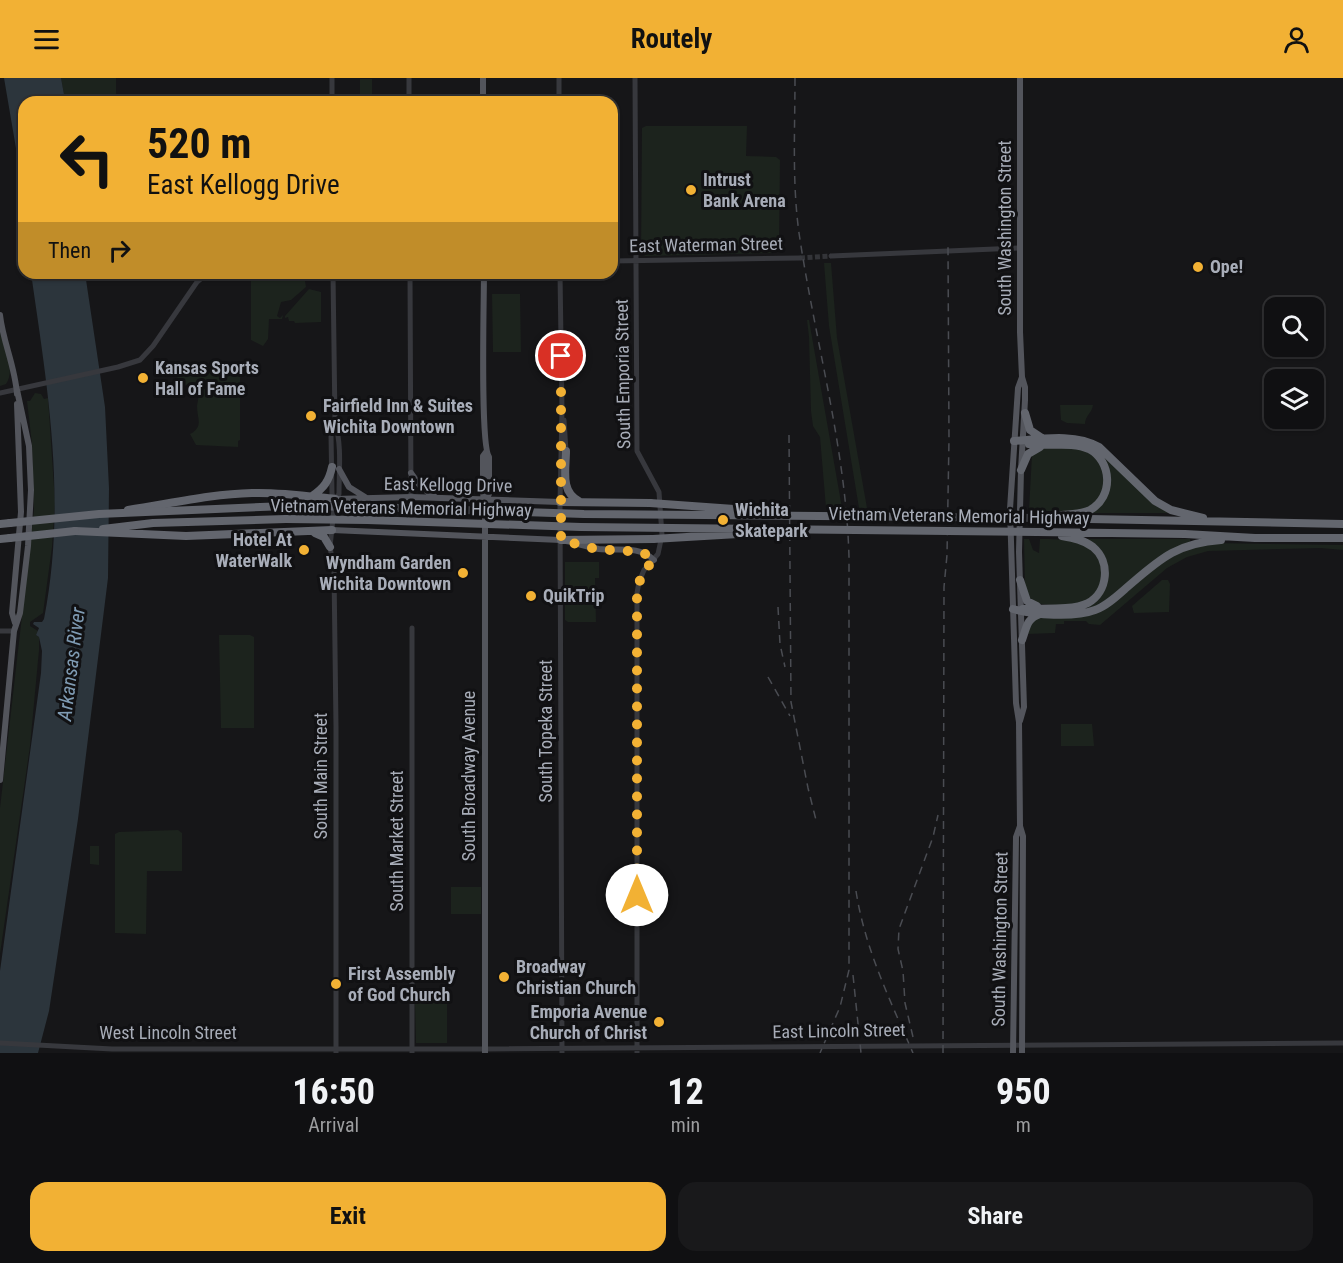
<!DOCTYPE html>
<style>
body{margin:0;font-family:"Roboto Condensed",sans-serif;background:#19191b;color:#f1f3f6;height:100vh;display:flex;flex-direction:column;font-size:22px;white-space:nowrap}
*{box-sizing:border-box;margin:0}
p{font-size:20px;color:#9c9d9f}
.icon{flex:none;width:33px;height:33px;fill:none;stroke:currentColor;stroke-width:2;stroke-linecap:round;stroke-linejoin:round}
.map{position:relative;height:975px;overflow:hidden}
.sheet{display:flex;flex-direction:column;background:#101012;flex:1}
.sheet>*{flex:none}
.banner{position:absolute;left:18px;top:18px;width:600px;height:183px;border-radius:18px;box-shadow:0 2px 4px #0004,0 0 0 2px #303032;background:#f2b134;color:#111;overflow:hidden}
.buttons{position:absolute;left:1264px;top:219px;display:grid;gap:12px}
.buttons a{display:grid;place-items:center;width:60px;height:60px;border-radius:12px;background:#101012;box-shadow:0 2px 4px #0004,0 0 0 2px #303032;font-size:30px}
.pin{position:absolute;display:grid;place-items:center;width:51px;height:51px;color:#fff;margin:-26px;border:3px solid #fff;border-radius:50%;box-shadow:0 2px 6px #0007}
.me{position:absolute;width:66px;margin:-33px;rotate:0deg;stroke-linejoin:round;filter:drop-shadow(0 0 4px #0008)}
.turn{display:flex;align-items:center;gap:21px;height:126px;padding:0 30px;font-size:27px}
.turn .icon{width:78px;height:78px;stroke-width:2.5}
.turn b{display:block;font-size:42px;line-height:51px}
.then{display:flex;align-items:center;height:57px;padding:0 30px;background:#0003;gap:12px;font-size:22px}
.eta{display:flex;justify-content:space-evenly;align-items:center;height:102px;text-align:center}
.eta b{font-size:36px;font-weight:700;line-height:42px}
.action{display:flex;gap:12px;margin-top:auto;padding:12px 30px}
.action a{flex:1;height:69px;border-radius:18px;background:#f2b134;color:#111;font-size:24px;font-weight:700;line-height:69px;text-align:center}
.action a+a{background:#19191b;color:#f1f3f6}
header{display:flex;justify-content:space-between;align-items:center;height:78px;padding:0 30px;background:#f2b134;color:#111;font-size:27px;font-weight:700}
.map>svg:first-child{display:block}
</style>
<header><svg class="icon" aria-label="menu" viewBox="0 0 24 24"><path d="M4 6h16M4 12h16M4 18h16"/></svg>Routely<svg class="icon" aria-label="person" viewBox="0 0 24 24"><circle cx="12" cy="8" r="4"/><path d="M4 21q1-7 8-7t8 7"/></svg></header>
<div class="map">
<svg width="1343" height="975" viewBox="0 0 1343 975">
<rect width="100%" height="100%" fill="#161618"/>
<path fill="#1c231d" d="M 61,0 L 116,0 L 116,15 L 119,24 L 68,24 L 65,22 Z
M 360,1 L 372,1 L 372,24 L 360,24 Z
M 646,48 L 747,48 L 746,78 L 776,79 L 780,82 L 779,167 L 775,175 L 645,178 L 641,176 L 642,50 Z
M 824,185 L 831,185 L 837,260 L 867,430 L 859,430 L 829,248 Z
M 251,197 L 304,197 L 306,209 L 291,222 L 281,224 L 277,238 L 280,240 L 283,237 L 282,241 L 269,241 L 268,261 L 263,268 L 251,262 Z
M 309,211 L 321,214 L 321,244 L 295,245 L 294,243 L 289,243 L 288,239 L 285,240 L 285,238 Z
M 492,216 L 520,216 L 521,274 L 493,274 Z
M 807,242 L 809,242 L 842,430 L 826,430 L 820,359 L 813,348 L 811,333 L 809,259 Z
M 0,253 C 4,267 16,292 6,306 L 0,308 Z
M 181,283 C 193,290 222,291 234,283 L 236,289 L 242,290 L 240,301 L 240,362 L 238,363 L 238,369 L 196,367 L 190,356 C 204,348 197,341 197,328 C 198,322 199,317 199,312 L 194,304 L 179,310 L 176,290 L 179,287 L 177,285 Z
M 35,315 L 41,316 L 44,321 L 48,320 L 55,424 L 52,469 L 43,535 L 30,544 L 30,548 L 38,553 L 36,557 L 39,559 L 39,572 L 30,668 L 0,876 L 0,730 L 34,433 L 32,366 L 27,323 L 30,323 Z
M 1060,327 L 1093,327 C 1092,335 1085,338 1085,346 L 1067,345 L 1061,342 Z
M 1089,365 L 1170,435 L 1091,435 L 1106,417 L 1103,382 Z
M 1040,370 C 1068,370 1107,365 1104,407 C 1103,415 1097,425 1089,429 C 1072,437 1048,433 1029,432 L 1032,377 Z
M 1024,461 L 1029,461 L 1033,472 L 1039,475 L 1040,461 C 1061,461 1098,461 1102,489 C 1103,495 1101,503 1100,509 C 1096,513 1092,519 1087,522 C 1076,529 1042,528 1030,523 L 1025,510 Z
M 1088,461 L 1190,461 L 1190,464 C 1151,475 1113,536 1076,531 L 1088,527 L 1107,493 L 1087,463 Z
M 1209,465 L 1343,467 L 1343,472 L 1321,470 L 1208,473 L 1187,479 L 1167,490 L 1100,547 L 1089,546 L 1086,543 L 1064,543 L 1064,546 L 1056,546 L 1055,555 L 1027,556 L 1027,551 L 1038,539 L 1084,538 L 1168,478 Z
M 565,484 L 599,484 L 599,500 L 595,500 L 596,544 L 568,544 L 565,542 Z
M 1162,502 L 1168,502 L 1170,506 L 1169,534 L 1134,535 L 1132,528 Z
M 219,557 L 250,557 L 254,559 L 254,650 L 221,650 Z
M 1061,646 L 1092,646 L 1094,668 L 1061,668 Z
M 178,752 L 182,755 L 182,793 L 147,793 L 146,856 L 115,855 L 115,756 L 119,754 Z
M 90,768 L 99,768 L 99,787 L 90,786 Z
M 451,809 L 481,809 L 481,836 L 451,836 Z
M 415,924 L 447,924 L 447,965 L 416,965 Z"/>
<path fill="#2c353c" d="M 4,0 L 61,0 L 65,22 L 68,24 L 24,24 L 24,134 L 19,88 Z
M 31,195 L 85,195 L 105,329 L 109,410 L 108,500 L 78,741 L 49,933 L 38,975 L 0,975 L 0,893 L 41,595 L 42,573 L 39,559 L 36,557 L 39,550 L 33,546 L 34,544 L 42,544 L 44,541 C 67,423 48,313 31,195 Z"/>
<g fill="none" stroke-linecap="round" stroke-linejoin="round">
<path stroke="#333438" stroke-width="5" stroke-dasharray="5 2.5" stroke-linecap="butt" d="M 800,180 L 831,178"/>
<path stroke="#37383d" stroke-width="5" d="M 332,0 L 332,24
M 409,0 L 409,24
M 559,0 L 559,24
M 635,0 L 637,373 L 659,414 L 662,457 L 658,476 L 644,492 L 639,504 L 637,515 L 637,975
M 831,178 L 1020,170
M 612,183 L 800,180
M 333,195 L 335,345 C 342,367 339,393 339,416 L 335,421 L 330,469 L 334,493 L 336,649 L 336,975
M 410,195 L 411,419
M 560,195 L 562,332 L 560,424 L 562,975
M 0,315 L 118,289 L 140,282 L 153,268 L 197,204 L 208,195
M 564,342 L 566,373
M 335,347 L 331,357 L 332,416 L 335,421
M 412,550 L 412,975
M 0,553 L 14,553
M 0,965 L 112,971 L 485,971 L 1343,965"/>
<path stroke="#53555c" stroke-width="6" d="M 483,0 L 483,24
M 484,195 C 484,221 480,366 489,379 L 489,416 L 485,422
M 0,237 C 3,264 15,288 17,316
M 1022,299 L 1018,310 L 1010,431 L 1016,625 L 1019,644 L 1020,748 L 1023,758 L 1022,975
M 339,391 L 349,409 L 365,419
M 411,395 L 421,409 L 435,419
M 335,421 L 411,419 L 560,424
M 332,452 L 561,462 C 574,464 586,469 599,471 C 618,473 639,467 654,482
M 15,545 L 12,535 L 21,434 L 17,326
M 1020,643 L 1024,629 L 1019,474 L 1021,392 L 1025,322 L 1025,309 L 1022,299 L 1020,254 L 1020,0
M 0,702 L 14,553 L 20,535 L 28,468 L 31,412 L 29,368 L 17,312
M 485,975 L 485,422 L 483,416 L 483,378 L 486,374
M 1013,975 L 1016,759 L 1020,748"/>
<path stroke="#63666e" stroke-width="8" d="M 1025,335 L 1030,352 L 1042,360
M 1014,363 C 1041,361 1075,355 1099,369 L 1155,423 L 1171,432 L 1203,440
M 1029,366 C 1048,369 1071,363 1089,371 C 1112,383 1114,419 1090,432 C 1082,436 1071,436 1062,437
M 566,373 C 566,391 560,414 579,423
M 1021,392 L 1028,376 L 1040,369
M 312,418 C 324,410 329,403 332,389
M 560,424 L 650,425
M 128,432 C 169,426 210,416 252,415 C 280,414 307,418 335,421
M 1037,440 L 1343,446
M 0,446 L 10,445
M 103,451 L 153,445 L 286,441
M 75,453 L 186,458 L 332,452
M 1037,454 L 1185,456 L 1255,460 L 1343,460
M 315,455 L 324,459 L 330,469
M 0,461 L 10,460
M 561,462 L 653,461
M 1020,502 L 1027,523 L 1037,528
M 1013,531 C 1034,537 1074,540 1095,532 C 1106,528 1116,519 1125,511 C 1158,483 1175,465 1221,462
M 1023,531 C 1041,530 1072,533 1088,525 C 1108,514 1111,484 1093,469 C 1084,462 1073,460 1062,458
M 1022,562 C 1027,549 1026,541 1040,536"/>
<path stroke="#4a4c52" stroke-width="1.5" stroke-dasharray="8 6" stroke-linecap="butt" d="M 795,0 C 795,51 792,104 799,155 C 815,263 846,370 849,479 L 849,892 L 840,929 L 820,975
M 789,357 L 791,624 L 808,710 L 816,742
M 778,529 L 780,566 L 785,589
M 768,599 L 790,638
M 856,813 C 865,871 890,922 913,975
M 853,897 L 861,975
M 913,959 L 905,925 L 903,893 L 898,871 L 899,851 L 933,759 L 938,737
M 943,975 L 944,509 L 947,477 L 949,361 L 948,169"/>
<path stroke="#63666e" stroke-width="8" d="M 650,425 L 748,432
M 286,441 L 367,442 L 581,449 L 1037,454
M 10,445 L 99,436 L 286,428 L 367,429 L 584,436 L 1037,440
M 10,460 L 75,453
M 653,461 L 755,455"/>
</g>
<g fill="none" stroke-linecap="round" stroke-linejoin="round">
<path stroke="#f2b134" stroke-width="10" stroke-dasharray="0 18" d="M 561,278 L 561,462 L 596,471 L 642,474 L 654,482 C 644,492 639,500 637,515 L 637,817"/>
</g>
<g fill="#f2b134" stroke="#111113" stroke-width="2">
<circle cx="691" cy="112" r="6"/>
<circle cx="1198" cy="189" r="6"/>
<circle cx="143" cy="300" r="6"/>
<circle cx="311" cy="338" r="6"/>
<circle cx="723" cy="442" r="6"/>
<circle cx="304" cy="472" r="6"/>
<circle cx="463" cy="495" r="6"/>
<circle cx="531" cy="518" r="6"/>
<circle cx="504" cy="899" r="6"/>
<circle cx="336" cy="906" r="6"/>
<circle cx="659" cy="944" r="6"/>
</g>
<g text-anchor="middle" stroke-width="6" stroke-linejoin="round" paint-order="stroke">
<g font-size="18" font-weight="bold" fill="#a8adb8" stroke="#111113" text-anchor="start">
<text x="703" y="108">Intrust<tspan x="703" dy="21">Bank Arena</tspan></text>
<text x="1210" y="195">Ope!</text>
<text x="155" y="296">Kansas Sports<tspan x="155" dy="21">Hall of Fame</tspan></text>
<text x="323" y="334">Fairfield Inn &amp; Suites<tspan x="323" dy="21">Wichita Downtown</tspan></text>
<text x="735" y="438">Wichita<tspan x="735" dy="21">Skatepark</tspan></text>
<text x="292" y="468" text-anchor="end">Hotel At<tspan x="292" dy="21">WaterWalk</tspan></text>
<text x="451" y="491" text-anchor="end">Wyndham Garden<tspan x="451" dy="21">Wichita Downtown</tspan></text>
<text x="543" y="524">QuikTrip</text>
<text x="516" y="895">Broadway<tspan x="516" dy="21">Christian Church</tspan></text>
<text x="348" y="902">First Assembly<tspan x="348" dy="21">of God Church</tspan></text>
<text x="647" y="940" text-anchor="end">Emporia Avenue<tspan x="647" dy="21">Church of Christ</tspan></text>
</g>
<g font-size="18" fill="#a8adb8" stroke="#111113">
<text transform="translate(1005 150) rotate(-90)" y="6">South Washington Street</text>
<text transform="translate(706 167) rotate(-1)" y="6">East Waterman Street</text>
<text transform="translate(623 296) rotate(-91)" y="6">South Emporia Street</text>
<text transform="translate(448 407) rotate(1)" y="6">East Kellogg Drive</text>
<text transform="translate(401 430) rotate(1)" y="6">Vietnam Veterans Memorial Highway</text>
<text transform="translate(959 438) rotate(1)" y="6">Vietnam Veterans Memorial Highway</text>
<text transform="translate(546 653) rotate(-90)" y="6">South Topeka Street</text>
<text transform="translate(321 698) rotate(-90)" y="6">South Main Street</text>
<text transform="translate(469 698) rotate(-90)" y="6">South Broadway Avenue</text>
<text transform="translate(397 763) rotate(-90)" y="6">South Market Street</text>
<text transform="translate(1000 861) rotate(-89)" y="6">South Washington Street</text>
<text transform="translate(839 953) rotate(-1)" y="6">East Lincoln Street</text>
<text x="168" y="961">West Lincoln Street</text>
</g>
<g font-size="20" font-style="italic" fill="#7f9bb3" stroke="#111113">
<text transform="translate(71 586) rotate(-83)" y="7">Arkansas River</text>
</g>
</g>
</svg>
<div class="buttons">
<a><svg class="icon" aria-label="search" viewBox="0 0 24 24"><circle cx="10" cy="10" r="6"/><path d="M15 15l6 6"/></svg></a>
<a><svg class="icon" aria-label="layers" viewBox="0 0 24 24"><path d="M12 4l9 5-9 5-9-5zM3 14l9 5 9-5"/></svg></a>
</div>
<div class="pin" style="left:561px;top:278px;background:#d93025"><svg class="icon" aria-label="arrive" viewBox="0 0 24 24"><path d="M6 21V4h12l-3 4 3 4H6"/></svg></div>
<svg class="me" style="left:637px;top:817px" viewBox="-20 -20 40 40"><circle r="19" fill="#fff"/><path d="M0-13L10 11 0 6-10 11z" fill="#f2b134"/></svg>
<div class="banner">
<div class="turn"><svg class="icon" aria-label="left" viewBox="0 0 24 24"><path d="M17 20v-9H6M10 6l-5 5 5 5"/></svg><div><b>520 m</b>East Kellogg Drive</div></div>
<div class="then">Then<svg class="icon" aria-label="right" viewBox="0 0 24 24"><path d="M7 20v-9h11M14 6l5 5-5 5"/></svg></div>
</div>
</div>
<section class="sheet">
<div class="eta">
<div><b>16:50</b><p>Arrival</p></div>
<div><b>12</b><p>min</p></div>
<div><b>950</b><p>m</p></div>
</div>
<div class="action"><a>Exit</a><a>Share</a></div>
</section>
